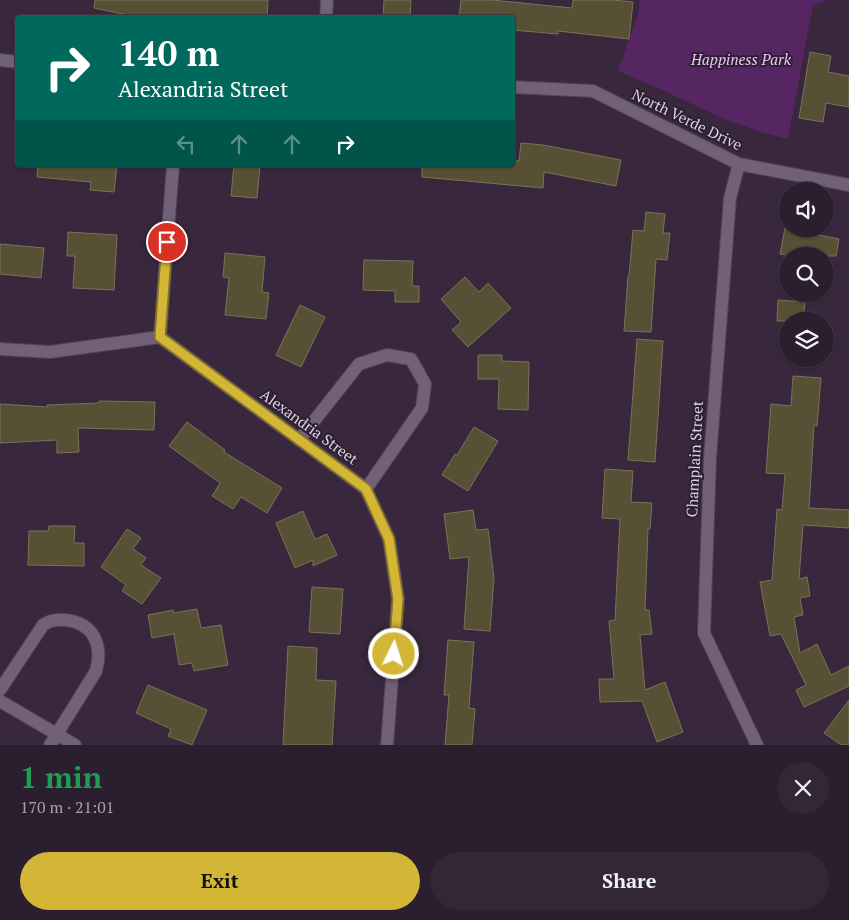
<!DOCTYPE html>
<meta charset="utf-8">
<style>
body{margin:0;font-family:"PT Serif",serif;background:#332736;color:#f1f3f6;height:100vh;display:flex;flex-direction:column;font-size:19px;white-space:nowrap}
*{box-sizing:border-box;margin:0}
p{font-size:16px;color:#a6a2aa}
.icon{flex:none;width:28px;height:28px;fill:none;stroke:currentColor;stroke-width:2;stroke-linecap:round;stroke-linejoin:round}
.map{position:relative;height:745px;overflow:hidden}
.sheet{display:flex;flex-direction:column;background:#2b1e2e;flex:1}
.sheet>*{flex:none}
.guide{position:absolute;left:15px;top:15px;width:500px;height:152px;border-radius:5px;box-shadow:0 1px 4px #0004,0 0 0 1px #473c4a;background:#00695c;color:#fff;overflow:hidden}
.controls{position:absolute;left:779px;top:182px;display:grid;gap:10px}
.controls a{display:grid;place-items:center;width:55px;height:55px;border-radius:50%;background:#2b1e2e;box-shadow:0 1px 4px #0004,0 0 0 1px #473c4a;font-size:25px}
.pin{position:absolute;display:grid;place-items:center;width:42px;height:42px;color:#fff;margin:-21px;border:2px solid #fff;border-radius:50%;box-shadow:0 1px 5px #0007}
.me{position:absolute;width:55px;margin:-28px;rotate:4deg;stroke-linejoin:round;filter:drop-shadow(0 0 4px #0008)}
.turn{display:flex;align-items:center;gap:18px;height:105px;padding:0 20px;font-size:22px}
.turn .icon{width:65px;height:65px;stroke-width:2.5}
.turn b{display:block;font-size:35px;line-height:42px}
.lanes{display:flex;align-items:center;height:48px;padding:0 20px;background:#0003;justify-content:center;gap:25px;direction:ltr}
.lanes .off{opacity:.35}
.round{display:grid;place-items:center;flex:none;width:52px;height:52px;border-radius:26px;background:#332736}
.head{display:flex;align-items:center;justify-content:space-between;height:85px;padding:0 20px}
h1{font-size:30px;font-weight:800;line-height:38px;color:#1e9e55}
.cta{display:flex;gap:10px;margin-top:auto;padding:10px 20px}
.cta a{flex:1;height:58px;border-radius:30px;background:#d3b635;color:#111;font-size:20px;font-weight:800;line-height:58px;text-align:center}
.cta a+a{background:#332736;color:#f1f3f6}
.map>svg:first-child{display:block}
</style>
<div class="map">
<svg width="849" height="745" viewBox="0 0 849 745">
<rect width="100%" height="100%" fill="#39283d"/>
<path fill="#552661" d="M 640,0 L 829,0 L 813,5 L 788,139 L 761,132 L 724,119 L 658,88 L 618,71 L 638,14 Z"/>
<path fill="#575034" stroke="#7a7256" d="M 95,0 L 268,0 L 267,18 L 142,18 L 94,8 Z
M 384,0 L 411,0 L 410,18 L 383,18 Z
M 461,0 L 492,0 L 572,8 L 573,0 L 613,0 L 633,2 L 629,39 L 558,31 L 558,34 L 512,30 L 512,18 L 459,18 Z
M 810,52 L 831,56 L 828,72 L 849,76 L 849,107 L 826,103 L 823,122 L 799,118 Z
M 521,143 L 543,145 L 621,160 L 616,186 L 544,172 L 543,188 L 422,177 L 422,165 L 512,165 L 512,160 L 519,161 Z
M 38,165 L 117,165 L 114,192 L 90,190 L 91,182 L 37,177 Z
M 234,165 L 260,165 L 257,198 L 231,196 Z
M 646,212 L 665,214 L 663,233 L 670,233 L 667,260 L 656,259 L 651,332 L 624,331 L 628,276 L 629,276 L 633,230 L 644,231 Z
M 785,228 L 839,239 L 836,256 L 792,256 L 780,254 Z
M 68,232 L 117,235 L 114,290 L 73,288 L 75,256 L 67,256 Z
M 0,244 L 44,248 L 41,278 L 0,274 Z
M 225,253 L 265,257 L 262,292 L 269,293 L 266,319 L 225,315 L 229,278 L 223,277 Z
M 364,260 L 413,261 L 412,286 L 419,286 L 419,302 L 395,302 L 395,291 L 363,290 Z
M 465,277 L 479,292 L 488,283 L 511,308 L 468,347 L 452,330 L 461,322 L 441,299 Z
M 778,300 L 805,302 L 803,321 L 777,321 Z
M 300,305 L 325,317 L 301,367 L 276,355 Z
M 637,339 L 663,341 L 655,462 L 628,460 Z
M 478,355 L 502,355 L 502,361 L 529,362 L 528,410 L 498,409 L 499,379 L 478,379 Z
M 793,376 L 821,378 L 817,426 L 814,425 L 809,508 L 849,510 L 849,528 L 803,525 L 799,579 L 807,577 L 810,596 L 800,598 L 803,615 L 794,617 L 800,653 L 817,644 L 831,675 L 849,666 L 849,686 L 804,707 L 796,690 L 806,685 L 781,634 L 770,636 L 760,582 L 772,580 L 777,509 L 782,510 L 785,474 L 766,473 L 771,404 L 791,406 Z
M 99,401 L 155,402 L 154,430 L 78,428 L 79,452 L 57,453 L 57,440 L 0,443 L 0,404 L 48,407 L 47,405 L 99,403 Z
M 187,422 L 225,450 L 224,452 L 282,488 L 267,513 L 241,497 L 233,509 L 212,496 L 220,483 L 169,446 Z
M 474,427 L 498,441 L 468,491 L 442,475 L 455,454 L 457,455 Z
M 605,469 L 633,471 L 631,502 L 652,503 L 650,529 L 648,529 L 645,610 L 649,610 L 652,634 L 640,635 L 645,690 L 665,682 L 683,732 L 657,742 L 642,701 L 600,702 L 599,679 L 614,679 L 609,621 L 615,620 L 620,519 L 602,518 Z
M 473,510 L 476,530 L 488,529 L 494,578 L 490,631 L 464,629 L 469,557 L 450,559 L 444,514 Z
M 303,511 L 315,539 L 327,534 L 337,555 L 313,566 L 313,560 L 295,568 L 276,523 Z
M 49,526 L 75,526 L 74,543 L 84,543 L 84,566 L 28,565 L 29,531 L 48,531 Z
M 127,529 L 141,538 L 133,549 L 146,558 L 141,565 L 161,578 L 142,604 L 122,591 L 126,585 L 101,567 Z
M 312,587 L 343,589 L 340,634 L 309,632 Z
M 197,609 L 201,628 L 221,625 L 228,665 L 194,671 L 192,663 L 179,665 L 174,634 L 152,638 L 148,615 L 173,610 L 174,613 Z
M 448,640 L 474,642 L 469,708 L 475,709 L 472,745 L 445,745 L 449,695 L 444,695 Z
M 288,646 L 317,648 L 316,680 L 336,681 L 332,745 L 283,745 Z
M 148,685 L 207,710 L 192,745 L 168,736 L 171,729 L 136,713 Z
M 849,700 L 849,745 L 841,745 L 824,733 Z"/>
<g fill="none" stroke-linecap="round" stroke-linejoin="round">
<g stroke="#514354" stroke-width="14">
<path id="minor" d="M 326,18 L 327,0
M 0,60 L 18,62
M 512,87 L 593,91 L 739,164 L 849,185
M 739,164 L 730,198 L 710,458 L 704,633 L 757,745
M 160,337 L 366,489 L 389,539 L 398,599 L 387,745
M 160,337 L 173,165
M 0,349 L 50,352 L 160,337
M 299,440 L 359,364 L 387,355 L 411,359 L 425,384 L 422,408 L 366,489
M 0,690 L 43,625 C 50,620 56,619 65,620 C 94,623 103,645 96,671 L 50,745
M 0,701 L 75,745"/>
</g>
<use href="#minor" stroke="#726078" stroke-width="12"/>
</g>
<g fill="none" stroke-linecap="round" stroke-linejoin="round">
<g stroke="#897622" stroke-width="12">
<path id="route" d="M 167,242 L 160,337 L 366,489 L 389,539 L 398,599 L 394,654"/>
</g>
<use href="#route" stroke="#d3b635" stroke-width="9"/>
</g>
<g text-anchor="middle" stroke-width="4" stroke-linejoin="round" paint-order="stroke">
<g font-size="15" font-style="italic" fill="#edc1fa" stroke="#2e1f33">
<text x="741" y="65">Happiness Park</text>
</g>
<g font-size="15" fill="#dbd1de" stroke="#2e1f33">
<text transform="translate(687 120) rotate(26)" y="5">North Verde Drive</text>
<text transform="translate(309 427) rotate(36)" y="5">Alexandria Street</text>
<text transform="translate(695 459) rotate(-87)" y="5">Champlain Street</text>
</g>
</g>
</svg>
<div class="controls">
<a><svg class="icon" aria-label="sound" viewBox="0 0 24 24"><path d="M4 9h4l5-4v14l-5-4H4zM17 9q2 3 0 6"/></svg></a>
<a><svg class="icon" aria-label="search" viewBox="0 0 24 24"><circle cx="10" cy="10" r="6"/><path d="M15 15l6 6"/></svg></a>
<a><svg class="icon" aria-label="layers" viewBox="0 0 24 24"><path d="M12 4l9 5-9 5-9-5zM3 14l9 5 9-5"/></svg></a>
</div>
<div class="pin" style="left:167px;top:242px;background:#d93025"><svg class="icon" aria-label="arrive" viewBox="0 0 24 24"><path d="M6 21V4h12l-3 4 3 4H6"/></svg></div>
<svg class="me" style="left:394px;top:654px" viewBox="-20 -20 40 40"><circle r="17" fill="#d3b635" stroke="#fff" stroke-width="3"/><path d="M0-11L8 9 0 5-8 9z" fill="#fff"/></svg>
<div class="guide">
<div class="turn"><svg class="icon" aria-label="right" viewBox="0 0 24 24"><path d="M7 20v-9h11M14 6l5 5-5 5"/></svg><div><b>140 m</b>Alexandria Street</div></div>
<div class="lanes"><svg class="icon off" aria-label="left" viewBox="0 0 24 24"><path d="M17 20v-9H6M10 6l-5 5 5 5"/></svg><svg class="icon off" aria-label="ahead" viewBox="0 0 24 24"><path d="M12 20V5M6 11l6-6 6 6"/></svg><svg class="icon off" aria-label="ahead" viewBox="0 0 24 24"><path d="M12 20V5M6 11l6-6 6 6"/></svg><svg class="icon" aria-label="right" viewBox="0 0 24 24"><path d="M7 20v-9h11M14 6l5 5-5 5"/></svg></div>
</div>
</div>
<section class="sheet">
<div class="head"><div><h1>1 min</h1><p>170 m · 21:01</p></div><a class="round"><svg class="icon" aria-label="close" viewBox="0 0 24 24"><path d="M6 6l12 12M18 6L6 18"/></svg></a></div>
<div class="cta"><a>Exit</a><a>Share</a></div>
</section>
